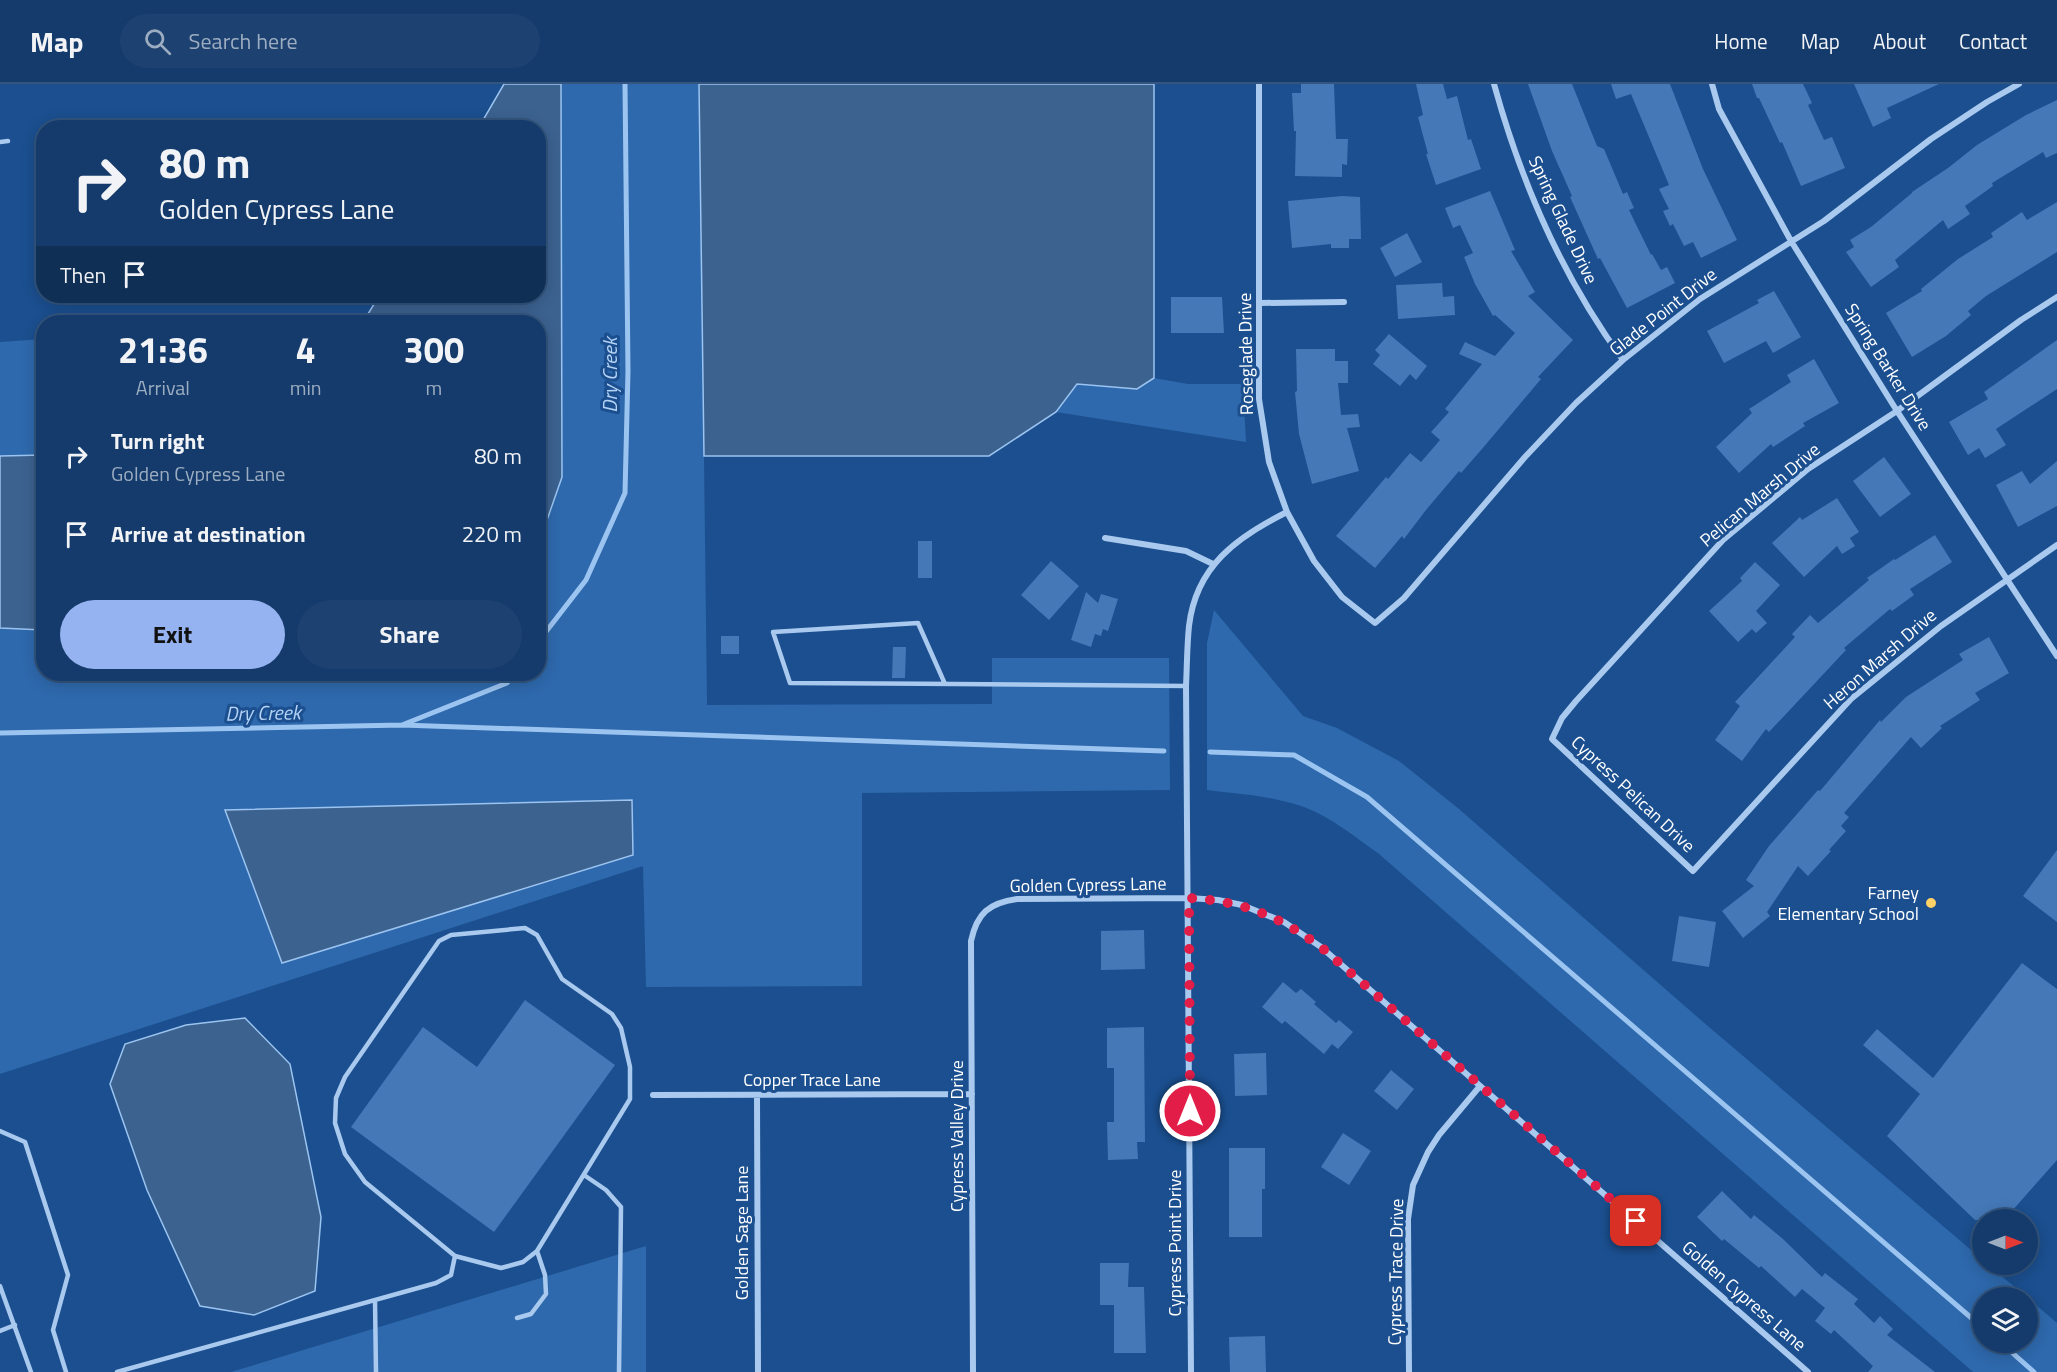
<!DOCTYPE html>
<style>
body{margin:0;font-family:"Titillium Web",sans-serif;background:#1d4271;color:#f1f3f6;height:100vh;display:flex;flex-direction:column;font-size:22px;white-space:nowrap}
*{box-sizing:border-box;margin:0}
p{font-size:20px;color:#9dadc1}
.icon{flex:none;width:33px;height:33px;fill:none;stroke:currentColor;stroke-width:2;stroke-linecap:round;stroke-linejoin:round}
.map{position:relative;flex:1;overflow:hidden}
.sheet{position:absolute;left:36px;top:231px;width:510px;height:366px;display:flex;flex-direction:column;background:#143b6b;border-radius:24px;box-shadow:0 3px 15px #0003,0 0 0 2px #33557e}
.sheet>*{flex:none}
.hud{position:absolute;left:36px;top:36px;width:510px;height:183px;border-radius:24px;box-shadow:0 3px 15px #0003,0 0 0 2px #33557e;background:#143b6b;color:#f1f3f6;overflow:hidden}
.needle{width:39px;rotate:90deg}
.tools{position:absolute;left:1972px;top:1125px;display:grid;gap:12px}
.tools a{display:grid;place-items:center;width:66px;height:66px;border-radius:50%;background:#143b6b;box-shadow:0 3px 15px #0003,0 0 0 2px #33557e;font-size:30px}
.pin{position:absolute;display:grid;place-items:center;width:51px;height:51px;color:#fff;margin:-26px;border-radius:12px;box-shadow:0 3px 9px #0006}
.me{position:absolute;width:66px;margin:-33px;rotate:0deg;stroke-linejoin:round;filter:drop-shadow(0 0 4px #0008)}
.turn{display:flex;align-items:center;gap:21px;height:126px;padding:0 24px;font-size:27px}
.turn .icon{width:78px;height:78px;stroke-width:2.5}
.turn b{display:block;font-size:42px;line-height:51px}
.then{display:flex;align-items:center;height:57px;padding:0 24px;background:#0003;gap:12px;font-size:22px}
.eta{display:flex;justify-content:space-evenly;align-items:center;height:102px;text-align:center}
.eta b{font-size:36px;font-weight:700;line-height:42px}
.action{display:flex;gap:12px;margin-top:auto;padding:12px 24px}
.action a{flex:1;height:69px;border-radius:36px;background:#95b2f1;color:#111;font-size:24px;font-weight:700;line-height:69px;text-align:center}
.action a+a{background:#1d4271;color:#f1f3f6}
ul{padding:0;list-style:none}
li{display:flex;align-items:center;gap:18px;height:78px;padding:0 24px}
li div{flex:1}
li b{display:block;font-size:22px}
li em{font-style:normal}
header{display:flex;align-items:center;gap:36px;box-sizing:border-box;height:84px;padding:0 30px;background:#143b6b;border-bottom:2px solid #33557e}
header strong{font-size:28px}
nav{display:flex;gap:33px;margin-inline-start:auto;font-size:21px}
.search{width:420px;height:54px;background:#1d4271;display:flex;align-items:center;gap:15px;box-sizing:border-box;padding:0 21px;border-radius:33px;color:#9dadc1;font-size:22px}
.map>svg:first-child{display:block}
</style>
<header>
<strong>Map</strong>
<div class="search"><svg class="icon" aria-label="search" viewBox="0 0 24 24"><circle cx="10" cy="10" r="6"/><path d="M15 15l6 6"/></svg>Search here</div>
<nav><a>Home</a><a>Map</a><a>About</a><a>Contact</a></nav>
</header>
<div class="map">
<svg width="2057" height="1288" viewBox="0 0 2057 1288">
<rect width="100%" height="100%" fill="#1b4f8f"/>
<path fill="#2e69ad" d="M 504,0 L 1154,0 L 1154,294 L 1188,300 L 1243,300 L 1246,358 L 1056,328 L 989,372 L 704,372 L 707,621 L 992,620 L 992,574 L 1169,574 L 1170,706 L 862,709 L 862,902 L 646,903 L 643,782 L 0,990 L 0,258 L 43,255 L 44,590 L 538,590 L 538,238 L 363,238 L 379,212 L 538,212 L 538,44 L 479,43 Z
M 1214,526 L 1303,632 L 1337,644 L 1399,677 L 1459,725 L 1702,937 L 1983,1176 L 1983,1180 L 1988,1181 L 2027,1213 L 1983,1214 L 1983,1258 L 2028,1258 L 2028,1214 L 2057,1239 L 2057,1288 L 1973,1288 L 1379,770 C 1355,753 1331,733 1304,723 C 1273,712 1239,710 1207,706 L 1207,559 Z
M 646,1162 L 646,1288 L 231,1288 Z"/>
<path fill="#3c6290" stroke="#9cc4f0" stroke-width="1.5" d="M 504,0 L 561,0 L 562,393 L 539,459 L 538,238 L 363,238 L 379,212 L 538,212 L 538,44 L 479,43 Z
M 699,0 L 1154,0 L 1154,294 L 1137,305 L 1077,300 L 1056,328 L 989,372 L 704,372 Z
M 43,371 L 43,546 L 0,544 L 0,372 Z
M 632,716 L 633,771 L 282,879 L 225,726 Z
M 245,934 L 290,980 L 321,1133 L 315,1207 L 254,1231 L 200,1222 L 147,1106 L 110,1000 L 125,960 L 186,941 Z"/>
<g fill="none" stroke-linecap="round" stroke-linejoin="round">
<path stroke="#9cc4f0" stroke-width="5" d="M 538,558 L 586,496 L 625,409 L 628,287 L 625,0
M 402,641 L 1164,667
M 0,649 L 402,641 L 507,599 L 514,590
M 1210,668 L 1294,671 L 1367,713 L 1983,1244
M 2000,1258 L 2034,1288"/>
</g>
<path fill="#4478b7" d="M 1301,0 L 1334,0 L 1336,55 L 1348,55 L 1347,81 L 1342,80 L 1342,93 L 1295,92 L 1296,47 L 1294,47 L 1292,9 L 1301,9 Z
M 1416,0 L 1443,0 L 1447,15 L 1457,12 L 1468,56 L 1471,55 L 1481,85 L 1436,101 L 1426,70 L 1428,70 L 1418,33 L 1423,31 Z
M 1528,0 L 1572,0 L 1597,62 L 1604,65 L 1623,110 L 1627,108 L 1634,124 L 1629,126 L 1651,171 L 1652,170 L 1661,186 L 1667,183 L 1675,199 L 1627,224 L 1600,174 L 1598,175 L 1570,113 L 1572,112 L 1552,67 Z
M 1611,0 L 1670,0 L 1703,85 L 1737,156 L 1701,174 L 1693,158 L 1684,162 L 1673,140 L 1670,142 L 1663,127 L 1669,125 L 1659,105 L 1669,101 L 1631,10 L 1616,15 Z
M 1752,0 L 1803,0 L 1812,19 L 1808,21 L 1824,56 L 1832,53 L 1845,84 L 1801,102 L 1782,58 L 1780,59 L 1759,14 L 1757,14 Z
M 1854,0 L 1939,0 L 1887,24 L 1891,34 L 1873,43 Z
M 2057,16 L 2057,69 L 2046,74 L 2043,68 L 1992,99 L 1993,102 L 1965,122 L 1970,130 L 1948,145 L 1943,136 L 1895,176 L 1899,183 L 1871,203 L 1846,168 L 1854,163 L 1850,156 L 1871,143 L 1912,109 L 1912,108 L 1948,84 L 1977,61 L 2026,31 Z
M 1490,107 L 1515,166 L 1511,167 L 1535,208 L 1528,212 L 1573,256 L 1538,293 L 1541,295 L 1482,365 L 1461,389 L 1459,387 L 1426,426 L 1404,455 L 1402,452 L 1375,484 L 1336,452 L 1386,393 L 1388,395 L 1410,369 L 1421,378 L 1440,356 L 1431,348 L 1449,328 L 1445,325 L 1482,280 L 1459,270 L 1465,258 L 1495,272 L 1515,249 L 1495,231 L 1493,232 L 1475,200 L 1464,173 L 1473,169 L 1460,141 L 1453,144 L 1445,124 Z
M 1342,112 L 1360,113 L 1361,155 L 1349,155 L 1349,164 L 1331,164 L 1331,160 L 1292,164 L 1288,117 Z
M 2057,118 L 2057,168 L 1986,212 L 1968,227 L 1971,231 L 1946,252 L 1912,273 L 1886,229 L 1922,207 L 1921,205 L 1958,175 L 1993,153 L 1991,149 L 2022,128 L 2027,136 Z
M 1407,149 L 1422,178 L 1395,193 L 1380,164 Z
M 1442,199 L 1443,213 L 1454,212 L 1455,231 L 1398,235 L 1396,201 Z
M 1774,207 L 1801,253 L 1773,269 L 1766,257 L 1724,279 L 1707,247 L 1759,219 L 1757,216 Z
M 1171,213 L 1222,213 L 1224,249 L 1171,249 Z
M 1389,250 L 1427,282 L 1416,296 L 1410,290 L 1400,302 L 1373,280 L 1380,271 L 1375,266 Z
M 2057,256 L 2057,305 L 1996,345 L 2006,361 L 1985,374 L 1979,364 L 1968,371 L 1949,338 L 1988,315 L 1984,308 Z
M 1296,265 L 1335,265 L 1335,277 L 1348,277 L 1348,299 L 1338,299 L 1341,331 L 1358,330 L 1360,343 L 1347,344 L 1359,387 L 1312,400 L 1299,350 L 1295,308 L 1297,307 Z
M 1814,275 L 1839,319 L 1803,339 L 1805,342 L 1773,363 L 1771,360 L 1739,389 L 1716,363 L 1752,329 L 1749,325 L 1791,298 L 1787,291 Z
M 1884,373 L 1911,410 L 1880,433 L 1853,397 Z
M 2057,377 L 2057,422 L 2018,443 L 1996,401 L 2022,387 L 2030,400 Z
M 1837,414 L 1859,448 L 1850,454 L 1855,462 L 1842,470 L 1837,462 L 1804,493 L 1772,459 L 1800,433 L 1802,436 Z
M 1935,451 L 1952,478 L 1910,505 L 1914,511 L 1892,527 L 1890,525 L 1844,564 L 1846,566 L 1769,648 L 1766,645 L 1742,677 L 1715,656 L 1740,622 L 1735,618 L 1795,553 L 1792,550 L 1810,531 L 1818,539 L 1869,496 L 1867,494 L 1894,475 L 1895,476 Z
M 918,457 L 932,457 L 932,494 L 918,494 Z
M 1051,477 L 1079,502 L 1049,536 L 1021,511 Z
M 1755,478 L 1780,501 L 1756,527 L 1767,539 L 1756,549 L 1752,545 L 1738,558 L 1709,527 L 1742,497 L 1740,494 Z
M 1086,508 L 1098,519 L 1101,510 L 1118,515 L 1108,547 L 1103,545 L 1101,552 L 1095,550 L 1091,563 L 1071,556 Z
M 721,552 L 739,552 L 739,570 L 721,570 Z
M 1989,553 L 2009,589 L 1975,609 L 1980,616 L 1940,642 L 1942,644 L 1921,664 L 1911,653 L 1844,729 L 1849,733 L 1841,742 L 1846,747 L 1829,766 L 1831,767 L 1808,792 L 1798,782 L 1767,828 L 1770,832 L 1743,854 L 1722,827 L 1754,802 L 1746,796 L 1769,762 L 1818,706 L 1820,707 L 1880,636 L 1881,638 L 1906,613 L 1963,576 L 1959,570 Z
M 893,563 L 906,563 L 905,594 L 892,594 Z
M 2057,766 L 2057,838 L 2023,812 Z
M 1679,832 L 1716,838 L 1709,883 L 1672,877 Z
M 1144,846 L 1145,885 L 1101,886 L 1101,847 Z
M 2022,879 L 2057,905 L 2057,1076 L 2004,1136 L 1975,1136 L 1887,1052 L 1920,1010 L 1863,961 L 1877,945 L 1933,994 Z
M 1283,898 L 1296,909 L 1301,905 L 1316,918 L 1314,920 L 1336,939 L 1339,936 L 1353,948 L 1338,965 L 1332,960 L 1324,970 L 1285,937 L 1282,940 L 1262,923 Z
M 525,916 L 615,981 L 494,1148 L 351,1043 L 423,943 L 477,983 Z
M 1144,943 L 1145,1058 L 1137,1058 L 1138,1075 L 1108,1076 L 1107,1038 L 1114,1038 L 1114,984 L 1107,984 L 1107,944 Z
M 1266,969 L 1267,1011 L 1235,1012 L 1234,970 Z
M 1391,986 L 1414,1005 L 1397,1026 L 1374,1007 Z
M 1343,1049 L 1371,1067 L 1349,1101 L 1321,1083 Z
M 1229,1064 L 1265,1064 L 1265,1105 L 1262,1105 L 1262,1153 L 1229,1153 Z
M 1722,1107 L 1751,1135 L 1754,1131 L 1783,1155 L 1822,1193 L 1825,1189 L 1858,1215 L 1854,1220 L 1874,1239 L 1880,1232 L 1893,1245 L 1887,1251 L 1935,1288 L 1868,1288 L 1873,1282 L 1834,1246 L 1831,1250 L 1815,1237 L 1825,1224 L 1802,1205 L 1795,1213 L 1761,1182 L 1759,1184 L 1724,1155 L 1722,1157 L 1697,1133 Z
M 1100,1179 L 1129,1179 L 1128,1203 L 1144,1203 L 1146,1269 L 1114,1269 L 1114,1221 L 1100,1221 Z
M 1265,1252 L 1266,1288 L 1230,1288 L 1229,1253 Z"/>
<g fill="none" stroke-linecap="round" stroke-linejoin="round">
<path stroke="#a9c9ee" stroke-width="4.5" d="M 0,58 L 8,57
M 945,600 L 918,539 L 773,548 L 790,599 C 922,600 1054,600 1186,602
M 525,844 L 537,851 L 562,895 L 612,930 L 621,944 L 630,983 L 630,1015 L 537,1167 L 523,1178 L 501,1184 L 455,1172 L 365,1098 L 345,1070 L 335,1039 L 336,1014 L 345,993 L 439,857 L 451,851 Z
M 0,1047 L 25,1058 L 68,1191 L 53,1246 L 66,1288
M 584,1091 L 606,1106 L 621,1123 L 619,1288
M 0,1202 L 31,1288
M 375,1216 L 376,1288
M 517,1234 L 531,1230 L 546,1210 L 545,1191 L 537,1167
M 0,1247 L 15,1241
M 117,1288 L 436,1199 L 451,1191 L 455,1172"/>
<path stroke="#a9c9ee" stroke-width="6" d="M 1259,0 L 1259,315 L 1269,378 L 1287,428 L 1314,477 L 1342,513 L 1375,539 L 1404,514 L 1525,373 L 1576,319 L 1623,276 L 1700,215 L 1824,137 L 1931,55 L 1987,18 L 2019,0
M 1494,0 C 1521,98 1563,194 1623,276
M 1712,0 L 1719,25 L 1791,157 L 1897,327 L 2057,572
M 2057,213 L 2021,236 L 1897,327 L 1808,385 L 1723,456 L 1576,617 L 1562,634 L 1552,655 L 1693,787 L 1851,615 L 1941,542 L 2057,461
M 1260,219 L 1344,218
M 1105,454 L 1186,467 L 1213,480
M 653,1011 L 972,1010
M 757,1011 L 758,1288
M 973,1288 L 971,857 C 977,829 989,819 1017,815 L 1189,814 L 1218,816 L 1242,821 L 1284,838 L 1321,863 L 1808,1288
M 1191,1288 L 1186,602 C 1187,582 1187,561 1189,542 C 1196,482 1237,453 1287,428
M 1409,1288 L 1408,1135 L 1413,1101 L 1428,1068 L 1439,1051 L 1480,1002"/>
</g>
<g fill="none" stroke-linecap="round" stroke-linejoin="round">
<path stroke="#e11d48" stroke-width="10" stroke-dasharray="0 18" d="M 1190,1027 L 1189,814 C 1245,818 1276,831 1321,863 L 1636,1137"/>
</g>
<circle fill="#ffd166" stroke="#1b4f8f" stroke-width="2" cx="1931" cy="819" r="6"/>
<g text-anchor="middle" stroke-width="6" stroke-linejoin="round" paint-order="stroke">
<g font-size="18" fill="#fff" stroke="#1b4f8f">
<text transform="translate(1563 136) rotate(65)" y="6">Spring Glade Drive</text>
<text transform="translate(1663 228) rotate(-38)" y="6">Glade Point Drive</text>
<text transform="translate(1246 270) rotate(-91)" y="6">Roseglade Drive</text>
<text transform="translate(1888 283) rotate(58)" y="6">Spring Barker Drive</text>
<text transform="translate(1760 411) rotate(-40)" y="6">Pelican Marsh Drive</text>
<text transform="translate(1880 575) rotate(-41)" y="6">Heron Marsh Drive</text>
<text transform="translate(1633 710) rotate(43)" y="6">Cypress Pelican Drive</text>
<text transform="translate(1088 801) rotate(-1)" y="6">Golden Cypress Lane</text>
<text x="812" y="1002">Copper Trace Lane</text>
<text transform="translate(957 1052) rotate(-90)" y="6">Cypress Valley Drive</text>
<text transform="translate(742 1149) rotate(-90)" y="6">Golden Sage Lane</text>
<text transform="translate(1175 1159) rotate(-90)" y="6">Cypress Point Drive</text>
<text transform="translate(1396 1188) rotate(-89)" y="6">Cypress Trace Drive</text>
<text transform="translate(1744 1212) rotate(41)" y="6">Golden Cypress Lane</text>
</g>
<g font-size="18" fill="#fff" stroke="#1b4f8f" text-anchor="end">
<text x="1919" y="815">Farney<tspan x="1919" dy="21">Elementary School</tspan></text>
</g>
<g font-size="20" font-style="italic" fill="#b5d3f5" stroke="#1b4f8f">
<text transform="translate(610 291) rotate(-90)" y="7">Dry Creek</text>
<text transform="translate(263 629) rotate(-1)" y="7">Dry Creek</text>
</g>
</g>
</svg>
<div class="tools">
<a><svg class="needle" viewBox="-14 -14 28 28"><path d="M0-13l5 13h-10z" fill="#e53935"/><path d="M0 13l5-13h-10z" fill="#9dadc1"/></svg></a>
<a><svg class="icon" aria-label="layers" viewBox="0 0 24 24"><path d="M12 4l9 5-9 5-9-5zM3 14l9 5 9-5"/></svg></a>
</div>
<div class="pin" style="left:1636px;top:1137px;background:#d93025"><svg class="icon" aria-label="arrive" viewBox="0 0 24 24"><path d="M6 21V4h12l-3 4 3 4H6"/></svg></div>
<svg class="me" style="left:1190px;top:1027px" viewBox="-20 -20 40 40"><circle r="17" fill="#e11d48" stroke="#fff" stroke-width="3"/><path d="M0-11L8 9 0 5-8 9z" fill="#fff"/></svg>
<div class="hud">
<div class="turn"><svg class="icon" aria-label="right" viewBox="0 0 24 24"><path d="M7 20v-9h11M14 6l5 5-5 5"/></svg><div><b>80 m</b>Golden Cypress Lane</div></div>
<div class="then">Then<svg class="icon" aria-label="arrive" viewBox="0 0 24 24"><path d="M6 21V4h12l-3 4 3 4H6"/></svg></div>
</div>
<section class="sheet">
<div class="eta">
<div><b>21:36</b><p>Arrival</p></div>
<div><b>4</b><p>min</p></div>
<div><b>300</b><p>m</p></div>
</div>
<ul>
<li><svg class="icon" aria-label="right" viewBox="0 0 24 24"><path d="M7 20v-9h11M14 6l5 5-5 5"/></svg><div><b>Turn right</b><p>Golden Cypress Lane</p></div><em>80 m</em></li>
<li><svg class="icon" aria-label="arrive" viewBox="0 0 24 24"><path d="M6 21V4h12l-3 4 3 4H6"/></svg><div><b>Arrive at destination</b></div><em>220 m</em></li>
</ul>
<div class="action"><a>Exit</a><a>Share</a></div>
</section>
</div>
